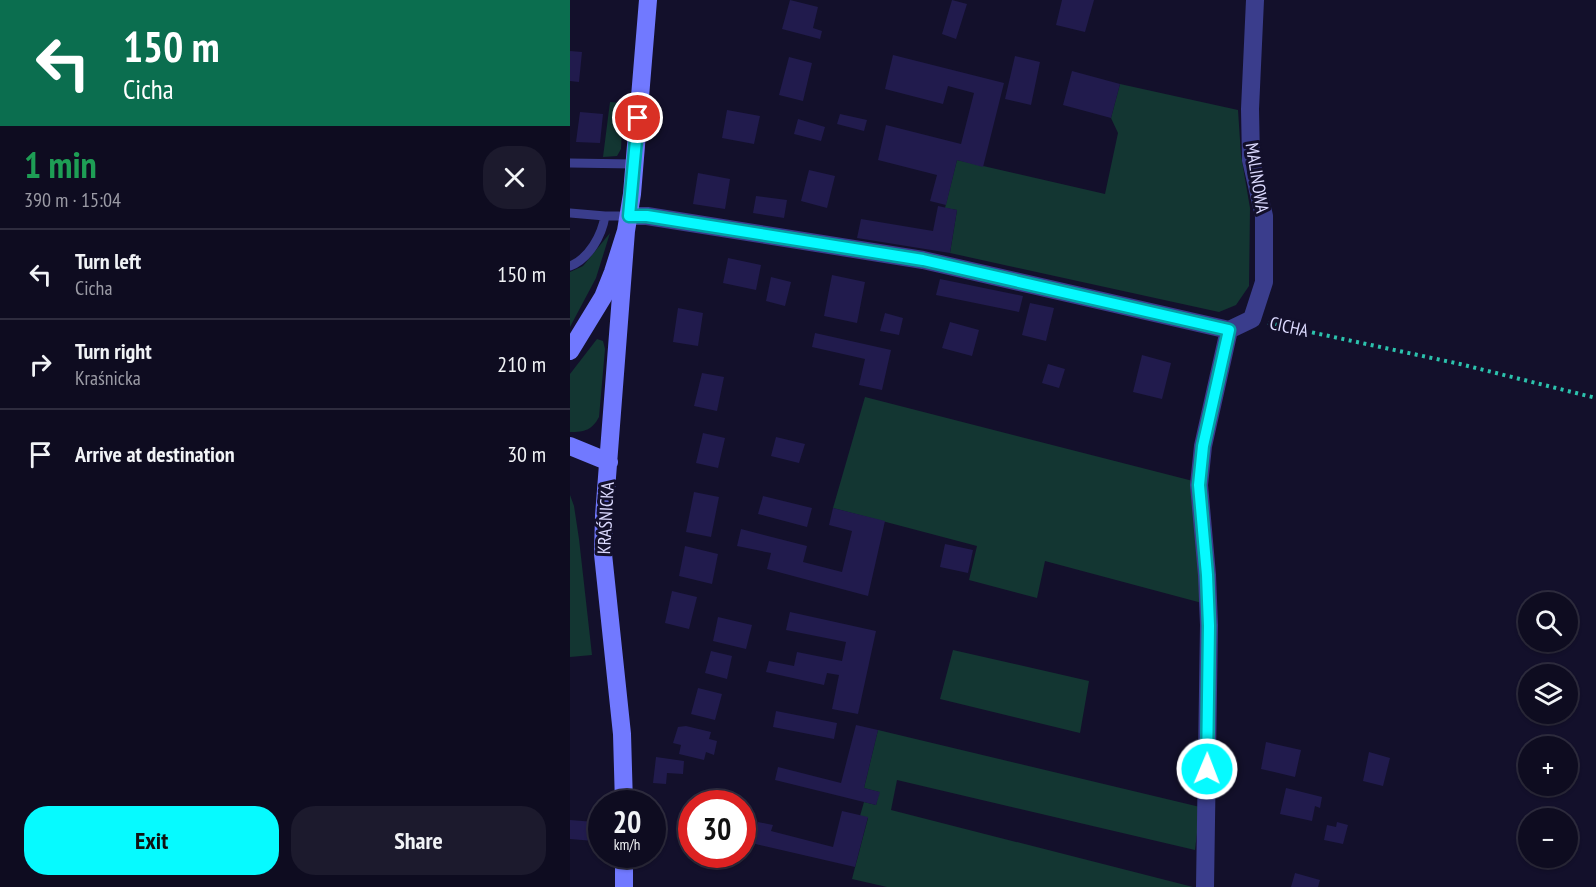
<!DOCTYPE html>
<meta charset="utf-8">
<style>
body{margin:0;font-family:"PT Sans Narrow",sans-serif;background:#1c1a2d;color:#f1f3f6;height:100vh;display:flex;flex-direction:column;font-size:22px;white-space:nowrap}
*{box-sizing:border-box;margin:0}
p{font-size:20px;color:#9b9ba5}
.icon{flex:none;width:33px;height:33px;fill:none;stroke:currentColor;stroke-width:2;stroke-linecap:round;stroke-linejoin:round}
.map{position:relative;flex:1;overflow:hidden}
.drawer{display:flex;flex-direction:column;background:#0e0c20;width:570px}
.drawer>*{flex:none}
.hud{background:#0b6e4f;color:#fff;overflow:hidden}
.buttons{position:absolute;left:948px;top:592px;display:grid;gap:12px}
.buttons a{display:grid;place-items:center;width:60px;height:60px;border-radius:50%;background:#0e0c20;box-shadow:0 2px 4px #0004,0 0 0 2px #2e2c3e;font-size:30px}
.speed{position:absolute;left:18px;top:790px;display:flex;gap:12px;font-size:30px;font-weight:700;text-align:center}
.speed>*{display:grid;place-content:center;width:78px;height:78px;border-radius:50%;background:#0e0c20;box-shadow:0 2px 4px #0004,0 0 0 2px #2e2c3e;line-height:1}
.speed small{font-size:15px;font-weight:400}
.speed .limit{border:9px solid #d22;background:#fff;color:#111}
.pin{position:absolute;display:grid;place-items:center;width:51px;height:51px;color:#fff;margin:-26px;border:3px solid #fff;border-radius:50%;box-shadow:0 2px 6px #0007}
.me{position:absolute;width:66px;margin:-33px;rotate:1deg;stroke-linejoin:round;filter:drop-shadow(0 0 4px #0008)}
.turn{display:flex;align-items:center;gap:21px;height:126px;padding:0 24px;font-size:27px}
.turn .icon{width:78px;height:78px;stroke-width:2.5}
.turn b{display:block;font-size:42px;line-height:51px}
.round{display:grid;place-items:center;flex:none;width:63px;height:63px;border-radius:24px;background:#1c1a2d}
.head{display:flex;align-items:center;justify-content:space-between;height:102px;padding:0 24px}
h1{font-size:36px;font-weight:700;line-height:45px;color:#1e9e55}
.primary-button{display:flex;gap:12px;margin-top:auto;padding:12px 24px}
.primary-button a{flex:1;height:69px;border-radius:24px;background:#06faff;color:#111;font-size:24px;font-weight:700;line-height:69px;text-align:center}
.primary-button a+a{background:#1c1a2d;color:#f1f3f6}
ul{padding:0;list-style:none}
li{display:flex;align-items:center;gap:18px;height:90px;padding:0 24px;border-top:2px solid #2e2c3e}
li div{flex:1}
li b{display:block;font-size:22px}
li em{font-style:normal}
main{display:flex;flex:1;min-height:0}
.map>svg:first-child{display:block}
</style>
<main>
<section class="drawer">
<div class="hud">
<div class="turn"><svg class="icon" aria-label="left" viewBox="0 0 24 24"><path d="M17 20v-9H6M10 6l-5 5 5 5"/></svg><div><b>150 m</b>Cicha</div></div>
</div>
<div class="head"><div><h1>1 min</h1><p>390 m · 15:04</p></div><a class="round"><svg class="icon" aria-label="close" viewBox="0 0 24 24"><path d="M6 6l12 12M18 6L6 18"/></svg></a></div>
<ul>
<li><svg class="icon" aria-label="left" viewBox="0 0 24 24"><path d="M17 20v-9H6M10 6l-5 5 5 5"/></svg><div><b>Turn left</b><p>Cicha</p></div><em>150 m</em></li>
<li><svg class="icon" aria-label="right" viewBox="0 0 24 24"><path d="M7 20v-9h11M14 6l5 5-5 5"/></svg><div><b>Turn right</b><p>Kraśnicka</p></div><em>210 m</em></li>
<li><svg class="icon" aria-label="arrive" viewBox="0 0 24 24"><path d="M6 21V4h12l-3 4 3 4H6"/></svg><div><b>Arrive at destination</b></div><em>30 m</em></li>
</ul>
<div class="primary-button"><a>Exit</a><a>Share</a></div>
</section>
<div class="map">
<svg width="1026" height="887" viewBox="0 0 1026 887">
<rect width="100%" height="100%" fill="#13102b"/>
<path fill="#133632" d="M 550,84 L 668,110 L 671,155 L 680,208 L 679,286 L 666,305 L 649,312 L 380,253 L 387,210 L 375,208 L 387,160 L 535,194 L 548,133 L 541,118 Z
M 40,102 L 51,103 L 53,105 L 51,149 L 47,156 L 33,157 Z
M 40,233 L 26,278 L 0,327 L 0,272 L 13,266 Z
M 27,339 L 33,341 L 35,349 L 29,417 C 22,430 15,432 0,432 L 0,374 Z
M 295,397 L 623,481 L 632,603 L 475,561 L 467,598 L 399,580 L 407,546 L 263,508 Z
M 0,495 L 4,506 L 9,539 L 22,655 L 0,657 Z
M 383,650 L 519,681 L 510,733 L 370,699 Z
M 308,730 L 630,807 L 625,850 L 327,780 L 321,810 L 623,887 L 317,887 L 282,879 L 298,818 L 290,816 L 294,802 L 306,805 L 309,792 L 294,788 Z"/>
<path fill="#211b4d" d="M 220,0 L 248,7 L 243,28 L 252,31 L 250,39 L 212,29 Z
M 382,0 L 397,4 L 386,39 L 372,34 Z
M 492,0 L 524,0 L 515,32 L 486,25 Z
M 0,51 L 12,52 L 9,82 L 0,81 Z
M 323,55 L 434,83 L 413,167 L 387,160 L 376,205 L 360,201 L 367,175 L 308,160 L 316,125 L 391,144 L 404,93 L 378,86 L 373,104 L 315,89 Z
M 445,56 L 470,62 L 461,105 L 435,99 Z
M 219,57 L 242,63 L 233,101 L 209,95 Z
M 502,71 L 550,84 L 541,118 L 493,105 Z
M 157,110 L 190,116 L 184,144 L 152,138 Z
M 10,112 L 33,114 L 30,143 L 6,142 Z
M 270,114 L 297,120 L 294,131 L 267,124 Z
M 228,119 L 255,127 L 251,141 L 224,134 Z
M 239,170 L 265,176 L 257,208 L 231,201 Z
M 128,173 L 160,179 L 155,209 L 123,204 Z
M 186,196 L 217,200 L 214,218 L 183,213 Z
M 368,206 L 387,210 L 380,253 L 287,238 L 291,219 L 363,231 Z
M 158,258 L 191,265 L 186,290 L 153,283 Z
M 262,275 L 295,282 L 287,323 L 254,316 Z
M 201,277 L 221,282 L 215,306 L 196,301 Z
M 370,279 L 453,296 L 449,312 L 366,295 Z
M 460,303 L 484,308 L 476,341 L 452,335 Z
M 108,308 L 133,313 L 128,346 L 103,342 Z
M 315,313 L 333,318 L 329,335 L 310,331 Z
M 380,322 L 409,330 L 402,356 L 372,348 Z
M 245,333 L 321,350 L 312,390 L 289,385 L 295,359 L 242,347 Z
M 572,355 L 601,363 L 592,399 L 563,392 Z
M 478,364 L 495,369 L 489,388 L 472,383 Z
M 132,373 L 154,377 L 147,411 L 124,406 Z
M 133,433 L 155,438 L 148,468 L 126,463 Z
M 206,437 L 235,444 L 229,463 L 201,456 Z
M 124,492 L 149,497 L 141,537 L 116,532 Z
M 193,496 L 242,508 L 237,527 L 188,514 Z
M 263,508 L 315,521 L 298,596 L 197,569 L 201,553 L 167,546 L 171,529 L 237,546 L 233,562 L 272,572 L 282,531 L 259,525 Z
M 375,544 L 403,550 L 398,573 L 370,567 Z
M 115,546 L 148,554 L 142,584 L 109,576 Z
M 102,591 L 127,597 L 119,629 L 95,623 Z
M 220,612 L 306,631 L 288,714 L 262,709 L 269,675 L 257,673 L 254,685 L 196,672 L 199,661 L 224,666 L 227,652 L 272,661 L 276,642 L 216,630 Z
M 148,617 L 182,625 L 176,649 L 143,641 Z
M 141,651 L 162,656 L 157,679 L 135,673 Z
M 128,688 L 152,694 L 145,720 L 121,714 Z
M 206,711 L 267,723 L 264,739 L 203,727 Z
M 286,725 L 308,730 L 294,788 L 310,792 L 306,805 L 205,780 L 208,767 L 271,783 Z
M 116,726 L 141,732 L 139,739 L 147,741 L 144,755 L 136,752 L 134,760 L 109,754 L 111,745 L 103,743 L 108,727 Z
M 696,742 L 731,750 L 725,777 L 691,769 Z
M 799,752 L 820,758 L 813,786 L 793,781 Z
M 86,757 L 114,761 L 113,774 L 97,773 L 96,784 L 83,783 Z
M 716,788 L 752,797 L 750,808 L 745,806 L 742,821 L 710,814 Z
M 272,811 L 298,817 L 285,867 L 177,842 L 181,826 L 186,827 L 188,822 L 203,825 L 201,831 L 263,847 Z
M 0,820 L 25,822 L 24,841 L 0,839 Z
M 767,822 L 778,825 L 773,844 L 754,840 L 757,825 L 766,827 Z
M 725,873 L 750,880 L 748,887 L 721,887 Z"/>
<g fill="none" stroke-linecap="round" stroke-linejoin="round">
<path stroke="#2cc2ad" stroke-width="4" stroke-dasharray="3 4.5" stroke-linecap="butt" d="M 698,323 L 890,364 L 1026,398"/>
<path stroke="#3a3d8c" stroke-width="9" d="M 0,163 L 64,164
M 0,213 L 35,216
M 0,266 C 19,259 32,235 35,216 L 59,216"/>
<path stroke="#3a3d8c" stroke-width="18" d="M 59,216 L 77,216 L 353,260 L 659,330 L 682,319 L 694,282 L 694,216 L 681,160 L 680,109 L 685,0
M 635,887 L 639,625 L 637,575 L 629,485 L 633,446 L 659,330"/>
<path stroke="#7179ff" stroke-width="18" d="M 0,351 L 33,297 L 43,272 L 56,231 L 62,194 L 78,0
M 0,446 L 39,462
M 54,804 L 52,734 L 33,554 L 34,516 L 56,231
M 54,887 L 54,855"/>
</g>
<g fill="none" stroke-linecap="round" stroke-linejoin="round">
<g stroke="#04a2a6" stroke-width="15">
<path id="route" d="M 68,118 L 59,216 L 77,216 L 353,260 L 659,330 L 633,446 L 629,485 L 637,575 L 639,626 L 637,769"/>
</g>
<use href="#route" stroke="#06faff" stroke-width="10"/>
</g>
<g text-anchor="middle" stroke-width="6" stroke-linejoin="round" paint-order="stroke">
<g font-size="18" fill="#dcdaff" stroke="#13102b">
<text transform="translate(687 178) rotate(81)" y="6">MALINOWA</text>
<text transform="translate(719 327) rotate(12)" y="6">CICHA</text>
<text transform="translate(36 518) rotate(-87)" y="6">KRAŚNICKA</text>
</g>
</g>
</svg>
<div class="buttons">
<a><svg class="icon" aria-label="search" viewBox="0 0 24 24"><circle cx="10" cy="10" r="6"/><path d="M15 15l6 6"/></svg></a>
<a><svg class="icon" aria-label="layers" viewBox="0 0 24 24"><path d="M12 4l9 5-9 5-9-5zM3 14l9 5 9-5"/></svg></a>
<a>+</a>
<a>−</a>
</div>
<div class="speed"><div>20<small>km/h</small></div><div class="limit">30</div></div>
<div class="pin" style="left:68px;top:118px;background:#d93025"><svg class="icon" aria-label="arrive" viewBox="0 0 24 24"><path d="M6 21V4h12l-3 4 3 4H6"/></svg></div>
<svg class="me" style="left:637px;top:769px" viewBox="-20 -20 40 40"><circle r="17" fill="#06faff" stroke="#fff" stroke-width="3"/><path d="M0-11L8 9 0 5-8 9z" fill="#fff"/></svg>
</div>
</main>
